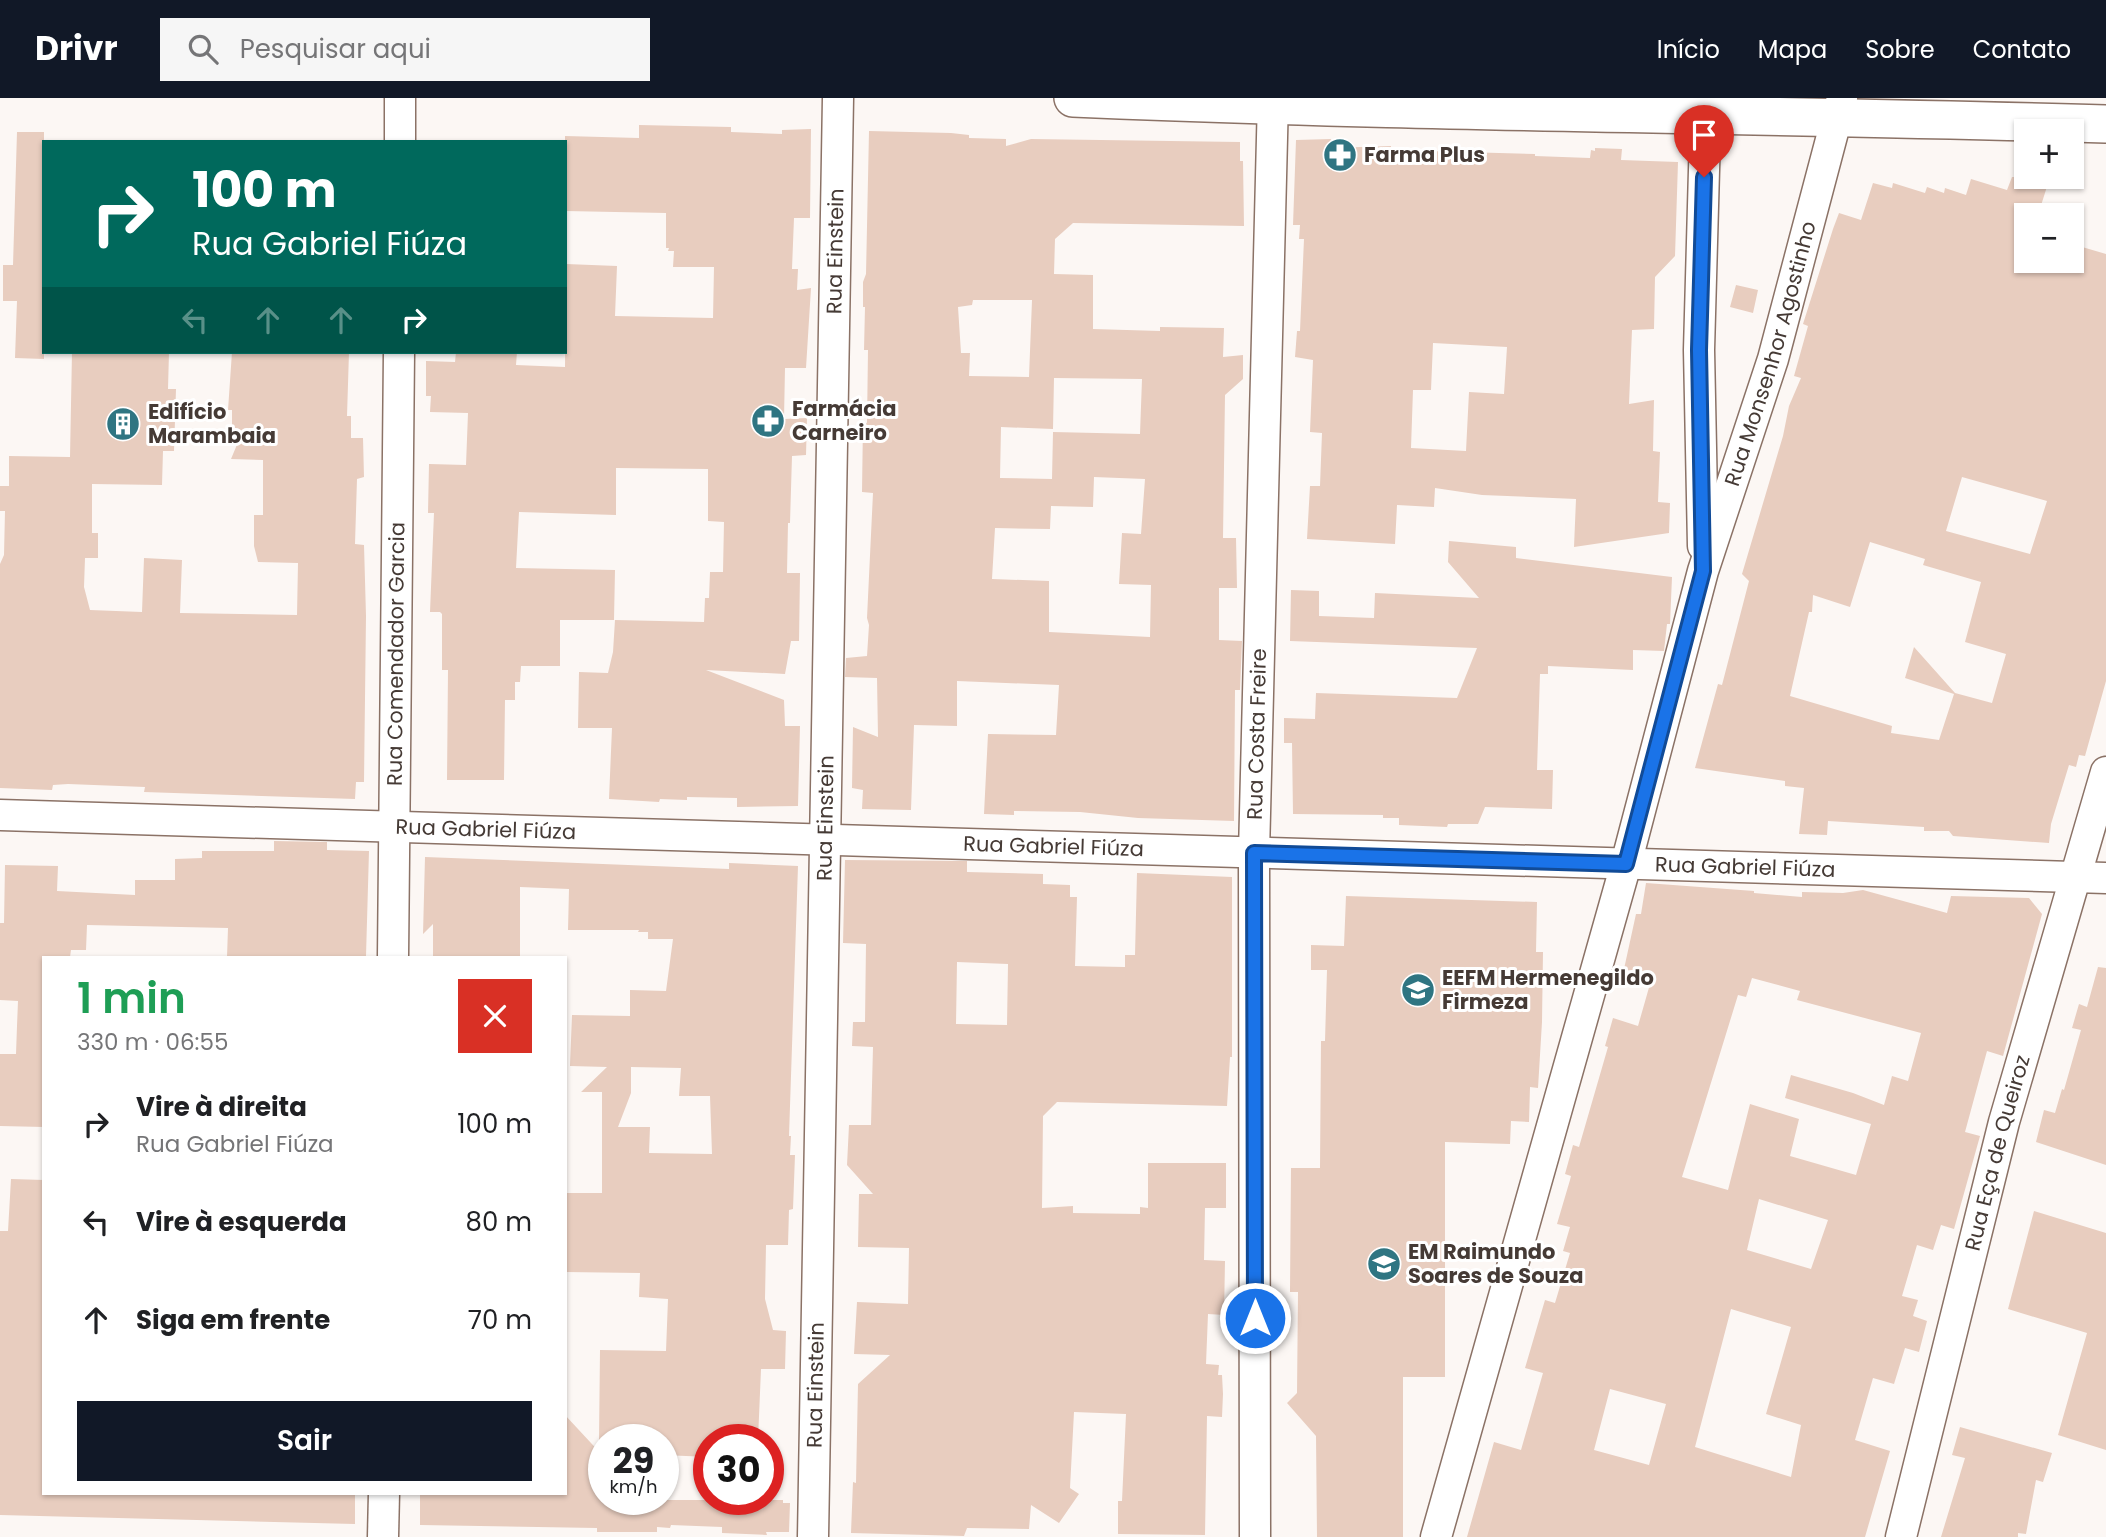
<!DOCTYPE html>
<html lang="pt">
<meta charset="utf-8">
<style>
body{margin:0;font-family:Poppins,sans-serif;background:#f6f6f6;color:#202124;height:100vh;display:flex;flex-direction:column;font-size:26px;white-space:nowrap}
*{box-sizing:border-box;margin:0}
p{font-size:23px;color:#757577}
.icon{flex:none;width:38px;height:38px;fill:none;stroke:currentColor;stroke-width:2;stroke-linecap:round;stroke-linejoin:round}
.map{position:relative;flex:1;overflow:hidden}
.sheet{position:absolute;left:42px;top:858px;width:525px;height:539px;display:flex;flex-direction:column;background:#fff;border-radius:0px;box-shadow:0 2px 5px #0004}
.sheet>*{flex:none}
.hud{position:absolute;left:42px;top:42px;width:525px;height:214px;border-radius:0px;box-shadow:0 2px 5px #0004;background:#00695c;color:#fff;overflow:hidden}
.controls{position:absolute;left:2014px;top:21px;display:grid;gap:14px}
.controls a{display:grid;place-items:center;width:70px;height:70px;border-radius:0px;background:#fff;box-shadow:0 2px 5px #0004;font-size:35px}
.speed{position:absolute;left:588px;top:1326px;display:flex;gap:14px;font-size:35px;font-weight:700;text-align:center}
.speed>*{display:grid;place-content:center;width:91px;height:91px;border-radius:50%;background:#fff;box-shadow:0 2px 5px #0004;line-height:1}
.speed small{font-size:18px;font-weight:400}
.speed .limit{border:10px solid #d22;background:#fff;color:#111}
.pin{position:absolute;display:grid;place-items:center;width:60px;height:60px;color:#fff;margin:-72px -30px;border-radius:50% 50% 50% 0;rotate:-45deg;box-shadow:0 0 7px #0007}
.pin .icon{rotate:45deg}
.me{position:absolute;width:77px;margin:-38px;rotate:0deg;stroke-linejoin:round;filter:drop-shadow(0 0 5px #0008)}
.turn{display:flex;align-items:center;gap:24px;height:147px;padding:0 35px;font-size:32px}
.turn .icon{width:91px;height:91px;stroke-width:2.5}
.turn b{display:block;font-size:49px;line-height:60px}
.lanes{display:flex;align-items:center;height:66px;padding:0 35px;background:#0003;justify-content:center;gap:35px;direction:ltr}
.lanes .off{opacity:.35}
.round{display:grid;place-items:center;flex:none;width:74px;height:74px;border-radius:0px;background:#f6f6f6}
.summary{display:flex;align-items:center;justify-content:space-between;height:119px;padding:0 35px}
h1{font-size:42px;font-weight:600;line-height:52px;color:#1e9e55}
.primary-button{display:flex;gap:14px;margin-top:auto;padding:14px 35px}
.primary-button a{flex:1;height:80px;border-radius:0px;background:#111827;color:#fff;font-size:28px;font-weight:600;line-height:80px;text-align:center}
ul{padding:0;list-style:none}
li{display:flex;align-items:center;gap:21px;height:98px;padding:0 35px}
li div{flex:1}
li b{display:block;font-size:26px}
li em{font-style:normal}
header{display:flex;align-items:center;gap:42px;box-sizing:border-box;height:98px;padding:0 35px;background:#111827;color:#fff}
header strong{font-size:33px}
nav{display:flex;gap:38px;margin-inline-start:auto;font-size:24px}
.search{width:490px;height:63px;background:#f6f6f6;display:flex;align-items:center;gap:18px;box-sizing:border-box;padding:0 24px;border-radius:0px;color:#757577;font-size:26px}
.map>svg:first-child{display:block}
</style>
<header>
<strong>Drivr</strong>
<div class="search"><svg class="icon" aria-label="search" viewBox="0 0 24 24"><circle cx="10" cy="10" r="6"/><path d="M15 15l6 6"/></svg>Pesquisar aqui</div>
<nav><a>Início</a><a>Mapa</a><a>Sobre</a><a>Contato</a></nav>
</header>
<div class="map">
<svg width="2106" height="1439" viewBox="0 0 2106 1439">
<rect width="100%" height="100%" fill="#fcf7f4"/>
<path fill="#e8cdbf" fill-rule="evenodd" d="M 639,27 L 731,29 L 731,34 L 782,36 L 782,32 L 811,31 L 810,120 L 794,120 L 792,171 L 798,171 L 797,192 L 811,190 L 806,270 L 785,270 L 784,321 L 807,320 L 806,357 L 792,358 L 790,425 L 788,425 L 787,475 L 800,475 L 799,543 L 791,543 L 785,576 L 706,572 L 784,602 L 785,628 L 800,628 L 798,708 L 737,709 L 737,700 L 687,699 L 687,702 L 660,701 L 659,704 L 609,701 L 612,630 L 578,630 L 579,574 L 608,575 L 613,554 L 615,522 L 704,524 L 705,500 L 709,500 L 710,474 L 723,474 L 724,424 L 708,423 L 708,371 L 616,370 L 616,417 L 519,414 L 516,470 L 615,472 L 614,522 L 560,522 L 560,568 L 521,568 L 520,584 L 515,584 L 515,602 L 505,602 L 504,682 L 447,682 L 448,572 L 442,572 L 442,516 L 440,514 L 430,514 L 434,415 L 428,415 L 429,366 L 466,367 L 468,315 L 430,314 L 431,298 L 426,298 L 426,263 L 455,264 L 456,254 L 517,254 L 516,267 L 565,269 L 566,166 L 617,168 L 615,218 L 713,220 L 714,169 L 673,169 L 674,153 L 668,153 L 669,150 L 666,150 L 666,115 L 565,113 L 565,38 L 639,40 Z
M 869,33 L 951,35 L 969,37 L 969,40 L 1006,41 L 1006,48 L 1031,41 L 1240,44 L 1240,63 L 1243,63 L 1244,128 L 1073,125 L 1055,141 L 1054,176 L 1093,177 L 1093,231 L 1160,233 L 1160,229 L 1224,230 L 1223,259 L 1243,257 L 1243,281 L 1225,297 L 1223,440 L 1236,440 L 1237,490 L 1219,490 L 1219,542 L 1242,543 L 1240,592 L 1235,592 L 1234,723 L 1138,720 L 1080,714 L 1014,713 L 1014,717 L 984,716 L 988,636 L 1056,637 L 1059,587 L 957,583 L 957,628 L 914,627 L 911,712 L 862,711 L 863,692 L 852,690 L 853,629 L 878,639 L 877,580 L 845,579 L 846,560 L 867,558 L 869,527 L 867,520 L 873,395 L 862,394 L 863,324 L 867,325 L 868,252 L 864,252 L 865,209 L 863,209 L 863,184 L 866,176 ZM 973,202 L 1032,202 L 1029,279 L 969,278 L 970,255 L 961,255 L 958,209 L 972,207 ZM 1054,280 L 1142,281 L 1140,336 L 1053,334 L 1052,381 L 1000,380 L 1001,329 L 1053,331 ZM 1094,379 L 1145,381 L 1141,436 L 1122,435 L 1119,486 L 1151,487 L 1150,539 L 1049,534 L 1049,483 L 992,481 L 995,430 L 1050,431 L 1051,408 L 1093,409 Z
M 17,34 L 44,34 L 44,261 L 15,260 L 17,203 L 3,203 L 3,167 L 13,167 Z
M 1331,41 L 1330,50 L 1391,48 L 1391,52 L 1535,56 L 1535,58 L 1590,60 L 1591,52 L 1595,53 L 1595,50 L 1622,51 L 1621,62 L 1678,64 L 1675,158 L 1655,179 L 1654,231 L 1632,232 L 1629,306 L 1654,302 L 1653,353 L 1660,354 L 1658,404 L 1670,405 L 1669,435 L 1574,449 L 1576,401 L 1482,397 L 1435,390 L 1434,409 L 1397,407 L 1395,446 L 1307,441 L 1310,388 L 1320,388 L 1322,335 L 1310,334 L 1313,262 L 1295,259 L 1297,233 L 1300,233 L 1304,141 L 1299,141 L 1300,127 L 1293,127 L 1296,42 ZM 1433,245 L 1507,249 L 1504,296 L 1469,294 L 1466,353 L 1411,350 L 1413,292 L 1431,292 Z
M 2012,79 L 2050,79 L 2038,117 L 2026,117 L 2026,163 L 2072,163 L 2072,146 L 2106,156 L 2106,583 L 2085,658 L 2079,657 L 2076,669 L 2069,667 L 2051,726 L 2049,745 L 1953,738 L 1949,733 L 1924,733 L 1924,729 L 1828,723 L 1827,737 L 1799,736 L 1804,690 L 1785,688 L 1785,683 L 1695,670 L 1718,586 L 1722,587 L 1749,483 L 1742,476 L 1783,338 L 1789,308 L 1801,280 L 1794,278 L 1808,228 L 1803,226 L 1833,131 L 1839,115 L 1861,122 L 1873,85 L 1892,90 L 1893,85 L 1925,95 L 1927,89 L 1944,95 L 1945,90 L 1966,97 L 1971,81 L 2007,92 ZM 1962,379 L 2047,403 L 2030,456 L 1946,433 ZM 1870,444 L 1925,461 L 1923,467 L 1981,484 L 1965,544 L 2006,556 L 1992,605 L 1955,595 L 1914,549 L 1905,580 L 1954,596 L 1939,642 L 1891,635 L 1892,628 L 1790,598 L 1809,514 L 1812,514 L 1813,497 L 1850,509 Z
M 1736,187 L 1758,192 L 1753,215 L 1730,209 Z
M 72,254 L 169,254 L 168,291 L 176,291 L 174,353 L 163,353 L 162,387 L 92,386 L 92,435 L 98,435 L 98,460 L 85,460 L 84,489 L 90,512 L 142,514 L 144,460 L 182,462 L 180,515 L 297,517 L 298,465 L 258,464 L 254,448 L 254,417 L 263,417 L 263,362 L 231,361 L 241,337 L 232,336 L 232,312 L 228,312 L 232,254 L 349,254 L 347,318 L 351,318 L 351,340 L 363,340 L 364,379 L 357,381 L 355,446 L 364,447 L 366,518 L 364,684 L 356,684 L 355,701 L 144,694 L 145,689 L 68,686 L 53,687 L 52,692 L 0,690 L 0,466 L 4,457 L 5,413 L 0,413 L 0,388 L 9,388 L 9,358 L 70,359 Z
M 1449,443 L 1516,449 L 1516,460 L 1672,479 L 1670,526 L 1667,526 L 1664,553 L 1633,552 L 1633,572 L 1548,568 L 1548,576 L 1540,576 L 1537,672 L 1553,672 L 1552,711 L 1485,709 L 1478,726 L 1448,726 L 1447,729 L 1399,727 L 1399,720 L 1383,720 L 1383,717 L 1293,716 L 1292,645 L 1284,645 L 1284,620 L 1315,621 L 1316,595 L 1457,600 L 1477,550 L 1290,543 L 1291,492 L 1319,493 L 1319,518 L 1374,520 L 1375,495 L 1479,500 L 1448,464 Z
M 274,743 L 327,744 L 327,752 L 369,753 L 366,858 L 227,859 L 228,830 L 87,827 L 86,852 L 71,852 L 70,859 L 44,859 L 44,1029 L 0,1028 L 0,956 L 16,956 L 17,928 L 18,903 L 0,902 L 0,825 L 4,825 L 5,767 L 58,768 L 57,793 L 135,797 L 135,782 L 175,782 L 175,761 L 202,760 L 202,753 L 274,753 Z
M 425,759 L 729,771 L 729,765 L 798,768 L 789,1038 L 791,1038 L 790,1057 L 795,1057 L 793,1111 L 789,1112 L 788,1147 L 766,1147 L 765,1201 L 773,1232 L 786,1233 L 785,1271 L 761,1271 L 758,1342 L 709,1342 L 709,1359 L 663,1357 L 663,1342 L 599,1342 L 600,1252 L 666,1253 L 668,1201 L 639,1199 L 640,1175 L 565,1174 L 565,1095 L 602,1095 L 602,994 L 581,994 L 607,969 L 570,968 L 572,917 L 630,918 L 630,892 L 666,893 L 673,841 L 648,841 L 648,834 L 638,834 L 639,832 L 568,832 L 569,791 L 520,789 L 520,859 L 433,859 L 433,826 L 423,836 ZM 631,969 L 681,970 L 679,998 L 710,998 L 712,1056 L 649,1055 L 650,1029 L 618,1029 L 631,995 Z
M 845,762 L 967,763 L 967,774 L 1043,776 L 1043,786 L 1070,787 L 1070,799 L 1077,799 L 1075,868 L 1125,869 L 1125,857 L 1135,857 L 1137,775 L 1232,779 L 1232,959 L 1230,959 L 1227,1008 L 1057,1004 L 1043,1018 L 1042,1110 L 1073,1108 L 1073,1115 L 1140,1116 L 1140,1109 L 1148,1110 L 1148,1065 L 1226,1065 L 1226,1110 L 1205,1110 L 1204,1162 L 1225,1163 L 1224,1217 L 1208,1216 L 1206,1266 L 1219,1267 L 1218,1277 L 1222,1277 L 1223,1296 L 1222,1319 L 1207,1318 L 1205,1437 L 1118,1436 L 1118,1403 L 1122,1403 L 1126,1316 L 1074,1314 L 1070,1390 L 1079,1396 L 1059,1425 L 1031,1407 L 1029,1431 L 967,1430 L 964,1438 L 851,1435 L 853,1384 L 856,1385 L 858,1286 L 890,1257 L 854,1256 L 857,1204 L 908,1206 L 909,1150 L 858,1149 L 859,1096 L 873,1096 L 847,1067 L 849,1027 L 871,1027 L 873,949 L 852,948 L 853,924 L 865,924 L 866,846 L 843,845 ZM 957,864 L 1008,866 L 1007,927 L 956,926 Z
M 1646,785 L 1754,793 L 1754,795 L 1802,799 L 1802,794 L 1843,795 L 1863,792 L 1947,815 L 1951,798 L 2029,800 L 2042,816 L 2003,958 L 1987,953 L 1965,1034 L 1980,1038 L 1954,1131 L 1941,1127 L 1933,1152 L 1917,1147 L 1902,1198 L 1918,1202 L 1913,1218 L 1927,1223 L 1919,1254 L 1905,1250 L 1894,1286 L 1873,1280 L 1855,1342 L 1890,1353 L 1865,1439 L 1467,1439 L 1494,1344 L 1521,1352 L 1543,1275 L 1525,1270 L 1545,1202 L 1555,1205 L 1570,1155 L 1563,1153 L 1570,1129 L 1557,1126 L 1570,1082 L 1571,1078 L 1565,1076 L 1573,1047 L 1579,1049 L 1608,949 L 1605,948 L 1613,920 L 1638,928 L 1652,879 L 1624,871 L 1636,816 L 1641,816 ZM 1752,880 L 1800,893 L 1797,902 L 1921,935 L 1908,983 L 1892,978 L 1884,1007 L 1853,995 L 1791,977 L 1785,1000 L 1871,1026 L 1856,1077 L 1790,1058 L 1799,1021 L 1750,1006 L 1728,1092 L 1682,1079 L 1738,897 L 1746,899 ZM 1759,1101 L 1828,1122 L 1811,1171 L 1747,1152 ZM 1731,1211 L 1791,1229 L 1766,1316 L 1801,1327 L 1791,1379 L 1695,1349 ZM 1610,1291 L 1666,1306 L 1649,1367 L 1594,1352 Z
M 1346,798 L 1537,804 L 1536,854 L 1543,854 L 1542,924 L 1538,990 L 1530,989 L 1529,1024 L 1511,1023 L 1510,1046 L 1445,1044 L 1445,1279 L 1403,1279 L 1403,1439 L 1317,1439 L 1316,1338 L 1287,1305 L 1297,1295 L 1298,1194 L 1290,1194 L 1291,1070 L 1320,1070 L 1321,943 L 1325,943 L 1327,872 L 1311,872 L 1311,847 L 1344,848 Z
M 2098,869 L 2106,870 L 2106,1067 L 2036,1044 L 2044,1012 L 2055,1015 L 2062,991 L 2064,992 L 2081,932 L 2072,930 L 2079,906 L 2087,909 Z
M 11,1081 L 44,1082 L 44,1395 L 355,1395 L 355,1426 L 0,1417 L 0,1133 L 8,1133 Z
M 2034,1113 L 2106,1135 L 2106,1352 L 2058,1337 L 2087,1235 L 2008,1211 Z
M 565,1317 L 604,1359 L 604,1402 L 783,1402 L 783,1405 L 790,1405 L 789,1434 L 766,1434 L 767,1437 L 722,1435 L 722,1429 L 671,1427 L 670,1430 L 657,1429 L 657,1434 L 597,1434 L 597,1430 L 420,1427 L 420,1395 L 565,1395 Z
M 1960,1329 L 2052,1355 L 2043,1384 L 2036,1382 L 2026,1436 L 2018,1435 L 2018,1439 L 1941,1439 L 1965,1360 L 1952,1357 Z"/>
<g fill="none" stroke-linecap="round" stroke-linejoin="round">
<g stroke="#8b7266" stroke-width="33">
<g id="minor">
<path d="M 400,44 L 400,0"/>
<path d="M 1703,448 L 1699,252 L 1706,0"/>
<path id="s1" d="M 0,717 L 2106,780"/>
<path id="s2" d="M 393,859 L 399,254"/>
<path d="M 383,1439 L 384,1395"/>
<path id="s3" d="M 813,1439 L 838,0"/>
<path id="s4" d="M 1255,1439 L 1254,755 L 1273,0"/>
<path id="s5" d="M 1436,1439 L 1626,766 L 1703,473 L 1773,261 L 1842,0"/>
<path id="s6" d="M 1901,1439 L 2004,1024 L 2106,674"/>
</g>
</g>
<g stroke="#8b7266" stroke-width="40">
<path id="tertiary" d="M 1073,0 C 1417,15 1762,16 2106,26"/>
</g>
<use href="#minor" stroke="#fff" stroke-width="30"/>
<use href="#tertiary" stroke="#fff" stroke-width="37"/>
</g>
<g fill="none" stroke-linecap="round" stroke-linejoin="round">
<g stroke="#114b97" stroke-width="18">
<path id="route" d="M 1255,1220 L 1254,755 L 1626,766 L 1703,473 L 1699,252 L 1704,79"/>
</g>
<use href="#route" stroke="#1a73e8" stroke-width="12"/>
</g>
<defs>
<g id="pharmacy-disc" transform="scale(1.75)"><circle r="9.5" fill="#2f7582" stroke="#fff"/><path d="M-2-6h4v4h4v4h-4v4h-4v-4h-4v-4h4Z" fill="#fff"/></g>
<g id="building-disc" transform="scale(1.75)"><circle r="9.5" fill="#2f7582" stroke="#fff"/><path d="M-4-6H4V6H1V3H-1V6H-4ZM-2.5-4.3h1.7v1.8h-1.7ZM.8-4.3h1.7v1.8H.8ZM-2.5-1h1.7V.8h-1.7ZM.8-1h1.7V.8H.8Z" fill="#fff"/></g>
<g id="school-disc" transform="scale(1.75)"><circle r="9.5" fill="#2f7582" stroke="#fff"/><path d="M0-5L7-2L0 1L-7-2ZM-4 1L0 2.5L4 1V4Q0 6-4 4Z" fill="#fff"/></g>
</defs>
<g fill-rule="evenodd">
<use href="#pharmacy-disc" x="1340" y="57"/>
<use href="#pharmacy-disc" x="768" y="323"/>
<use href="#building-disc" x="123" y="326"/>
<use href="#school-disc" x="1418" y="892"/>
<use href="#school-disc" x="1384" y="1166"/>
</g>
<g text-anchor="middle" stroke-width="6" stroke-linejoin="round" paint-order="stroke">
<g font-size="21" font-weight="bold" fill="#453a35" stroke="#fff" text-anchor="start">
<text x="1364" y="64">Farma Plus</text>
<text x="792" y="318">Farmácia<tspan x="792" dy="24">Carneiro</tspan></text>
<text x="148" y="321">Edifício<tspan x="148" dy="24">Marambaia</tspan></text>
<text x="1442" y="887">EEFM Hermenegildo<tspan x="1442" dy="24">Firmeza</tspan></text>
<text x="1408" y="1161">EM Raimundo<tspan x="1408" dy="24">Soares de Souza</tspan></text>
</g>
<g font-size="21" fill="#453a35" stroke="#fff">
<text dy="7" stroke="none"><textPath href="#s3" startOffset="1286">Rua Einstein</textPath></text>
<text dy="7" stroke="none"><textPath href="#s5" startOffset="1230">Rua Monsenhor Agostinho</textPath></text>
<text dy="7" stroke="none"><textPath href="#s2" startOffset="303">Rua Comendador Garcia</textPath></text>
<text dy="7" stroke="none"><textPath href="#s4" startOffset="803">Rua Costa Freire</textPath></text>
<text dy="7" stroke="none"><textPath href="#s3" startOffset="719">Rua Einstein</textPath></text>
<text dy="7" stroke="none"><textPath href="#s1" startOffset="486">Rua Gabriel Fiúza</textPath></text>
<text dy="7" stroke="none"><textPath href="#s1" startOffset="1054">Rua Gabriel Fiúza</textPath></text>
<text dy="7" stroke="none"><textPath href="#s1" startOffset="1746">Rua Gabriel Fiúza</textPath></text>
<text dy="7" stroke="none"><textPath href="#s6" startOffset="396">Rua Eça de Queiroz</textPath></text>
<text dy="7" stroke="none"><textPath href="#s3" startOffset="152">Rua Einstein</textPath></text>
</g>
</g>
</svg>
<div class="controls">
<a>+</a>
<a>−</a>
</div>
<div class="speed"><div>29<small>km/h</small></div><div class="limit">30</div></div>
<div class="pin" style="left:1704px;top:79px;background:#d93025"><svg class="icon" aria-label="arrive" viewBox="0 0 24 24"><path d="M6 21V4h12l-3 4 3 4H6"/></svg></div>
<svg class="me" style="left:1255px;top:1220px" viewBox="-20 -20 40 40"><circle r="17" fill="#1a73e8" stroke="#fff" stroke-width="3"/><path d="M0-11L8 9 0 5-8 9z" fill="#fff"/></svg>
<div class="hud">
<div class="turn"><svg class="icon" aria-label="right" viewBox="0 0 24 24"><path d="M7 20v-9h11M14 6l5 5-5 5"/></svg><div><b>100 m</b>Rua Gabriel Fiúza</div></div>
<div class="lanes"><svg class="icon off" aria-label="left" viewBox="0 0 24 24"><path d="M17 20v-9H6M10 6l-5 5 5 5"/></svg><svg class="icon off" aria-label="ahead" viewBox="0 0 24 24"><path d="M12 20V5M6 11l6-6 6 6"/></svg><svg class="icon off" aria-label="ahead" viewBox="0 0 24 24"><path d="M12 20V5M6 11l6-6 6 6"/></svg><svg class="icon" aria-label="right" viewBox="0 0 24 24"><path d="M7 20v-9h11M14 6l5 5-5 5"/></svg></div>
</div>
<section class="sheet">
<div class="summary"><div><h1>1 min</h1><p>330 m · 06:55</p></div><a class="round" style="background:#d93025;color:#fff"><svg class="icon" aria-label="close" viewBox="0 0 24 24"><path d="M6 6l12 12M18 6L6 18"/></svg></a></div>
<ul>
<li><svg class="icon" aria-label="right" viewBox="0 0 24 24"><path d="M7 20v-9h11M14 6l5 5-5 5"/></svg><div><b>Vire à direita</b><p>Rua Gabriel Fiúza</p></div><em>100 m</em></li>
<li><svg class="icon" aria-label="left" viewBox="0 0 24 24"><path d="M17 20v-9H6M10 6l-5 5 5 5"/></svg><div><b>Vire à esquerda</b></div><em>80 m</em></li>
<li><svg class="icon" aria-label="ahead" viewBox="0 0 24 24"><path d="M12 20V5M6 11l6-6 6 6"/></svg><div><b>Siga em frente</b></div><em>70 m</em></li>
</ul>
<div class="primary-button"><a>Sair</a></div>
</section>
</div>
